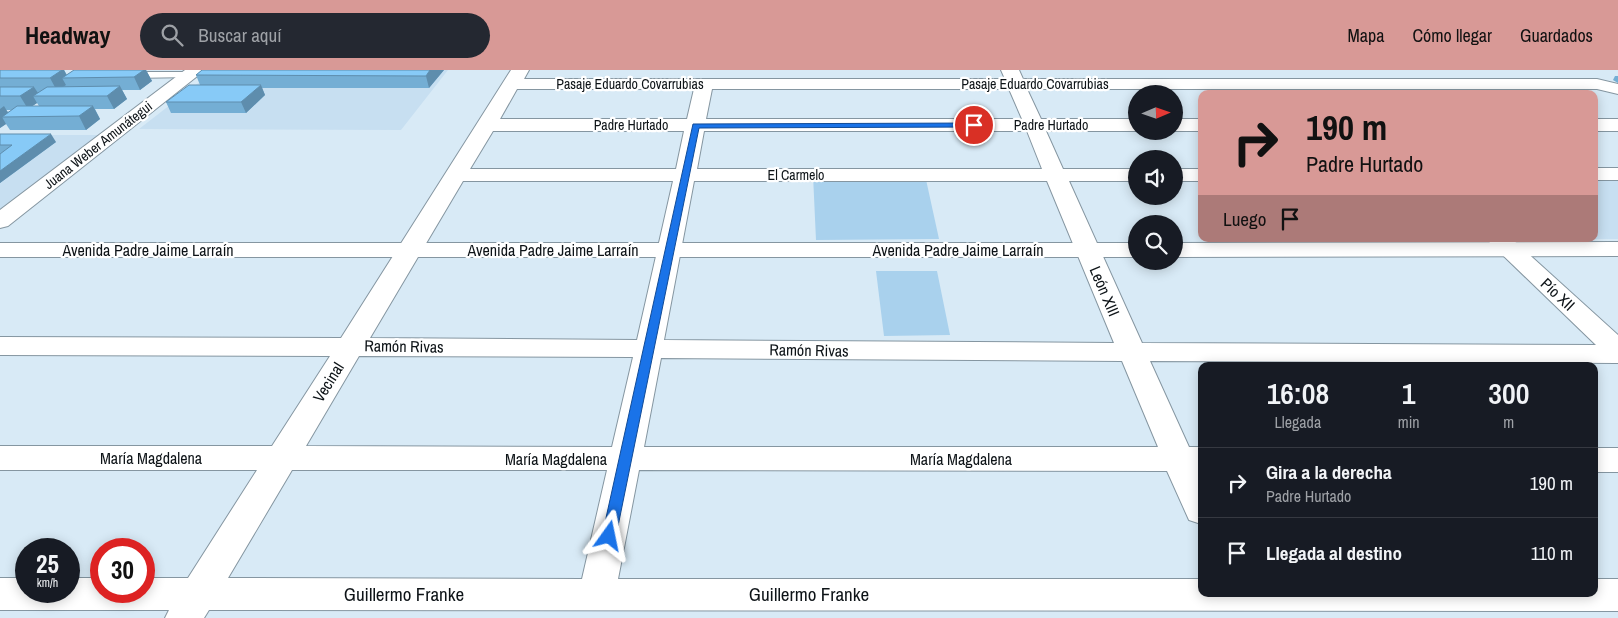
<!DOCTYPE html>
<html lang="es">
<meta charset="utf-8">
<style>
body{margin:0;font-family:"Archivo Narrow",sans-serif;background:#242831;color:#f1f3f6;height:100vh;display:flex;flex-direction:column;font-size:19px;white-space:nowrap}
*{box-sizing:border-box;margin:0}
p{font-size:16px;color:#9ea1a6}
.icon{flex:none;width:28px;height:28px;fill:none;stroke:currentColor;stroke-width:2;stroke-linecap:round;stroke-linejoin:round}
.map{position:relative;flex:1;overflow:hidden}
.drawer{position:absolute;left:1198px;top:292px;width:400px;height:235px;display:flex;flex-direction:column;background:#171b24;border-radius:10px;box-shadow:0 2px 12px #0003}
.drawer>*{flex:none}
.top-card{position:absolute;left:1198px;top:20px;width:400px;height:152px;border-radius:10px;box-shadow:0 2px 12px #0003;background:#d89996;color:#111;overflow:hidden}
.needle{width:32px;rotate:88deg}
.controls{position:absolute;left:1128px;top:15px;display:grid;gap:10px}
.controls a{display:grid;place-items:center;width:55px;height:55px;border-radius:50%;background:#171b24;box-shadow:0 2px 12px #0003;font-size:25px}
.speed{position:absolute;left:15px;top:468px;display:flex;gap:10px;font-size:25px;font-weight:700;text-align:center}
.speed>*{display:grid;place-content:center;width:65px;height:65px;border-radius:50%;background:#171b24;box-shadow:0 2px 12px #0003;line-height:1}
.speed small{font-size:12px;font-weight:400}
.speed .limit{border:8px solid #d22;background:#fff;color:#111}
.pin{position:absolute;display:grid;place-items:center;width:42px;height:42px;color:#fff;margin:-21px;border:2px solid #fff;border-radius:50%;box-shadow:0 1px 5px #0007}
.me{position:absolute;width:55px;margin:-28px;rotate:12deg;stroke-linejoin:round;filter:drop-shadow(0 0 4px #0008)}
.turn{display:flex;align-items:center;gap:18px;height:105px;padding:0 25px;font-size:22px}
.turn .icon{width:65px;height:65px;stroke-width:2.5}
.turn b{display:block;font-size:35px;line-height:42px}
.then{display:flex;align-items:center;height:48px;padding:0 25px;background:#0003;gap:10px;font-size:19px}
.eta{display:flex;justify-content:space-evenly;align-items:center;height:85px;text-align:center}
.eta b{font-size:30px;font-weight:600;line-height:35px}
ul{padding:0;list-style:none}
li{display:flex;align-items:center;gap:15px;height:70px;padding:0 25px;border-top:1px solid #363941}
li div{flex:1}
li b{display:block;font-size:19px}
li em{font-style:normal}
header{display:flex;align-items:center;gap:30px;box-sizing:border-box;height:70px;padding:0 25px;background:#d89996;color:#111}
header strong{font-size:24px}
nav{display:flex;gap:28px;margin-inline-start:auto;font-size:18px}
.search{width:350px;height:45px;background:#242831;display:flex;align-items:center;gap:12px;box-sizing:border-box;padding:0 18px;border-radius:28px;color:#9ea1a6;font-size:19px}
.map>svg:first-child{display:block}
</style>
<header>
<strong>Headway</strong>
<div class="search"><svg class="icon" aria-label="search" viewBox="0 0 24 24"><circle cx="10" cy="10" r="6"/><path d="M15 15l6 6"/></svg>Buscar aquí</div>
<nav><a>Mapa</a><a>Cómo llegar</a><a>Guardados</a></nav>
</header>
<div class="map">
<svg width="1618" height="548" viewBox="0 0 1618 548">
<rect width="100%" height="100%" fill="#d8eaf6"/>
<path fill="#c7dff1" d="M 215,0 L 448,0 L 401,60 L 139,59 Z
M 0,65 L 99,65 L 0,139 Z
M 1594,110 L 1618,110 L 1618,169 L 1594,169 Z"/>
<path fill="#a9d1ed" d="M 813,105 L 925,105 L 939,169 L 816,170 Z
M 876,201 L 937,201 L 950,265 L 884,266 Z"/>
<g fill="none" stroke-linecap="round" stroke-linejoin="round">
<g stroke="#8596a1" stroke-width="2">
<path id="service" d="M 190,2 L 193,3 L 193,7 L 131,8 L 127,5 L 131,2 Z"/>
</g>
<g stroke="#8596a1" stroke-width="2">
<path id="minor" d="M 511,0 L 529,0 L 524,9 L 1005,9 L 1001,0 L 1019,0 L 1023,9 L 1597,9 L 1618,14 L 1618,24 L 1597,19 L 1027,19 L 1041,49 L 1136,49 L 1136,61 L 1046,61 L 1063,99 L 1136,99 L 1136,111 L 1069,111 L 1142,273 L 1596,275 L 1486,169 L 1512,169 L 1618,265 L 1618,293 L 1150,291 L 1189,377 L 1201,377 L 1201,401 L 1200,401 L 1201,454 L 1189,450 L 1167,401 L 639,400 L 618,509 L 1201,509 L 1201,524 L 1594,524 L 1594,509 L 1618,509 L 1618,541 L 209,540 L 204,548 L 165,548 L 169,540 L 0,540 L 0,508 L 26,508 L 26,521 L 69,521 L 69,508 L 101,508 L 101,521 L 144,521 L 144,508 L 188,508 L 257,400 L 0,400 L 0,376 L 272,376 L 330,286 L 0,285 L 0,267 L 341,268 ZM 517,19 L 694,19 L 687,49 L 500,49 ZM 712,19 L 1009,19 L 1022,49 L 706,49 ZM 493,61 L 684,61 L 676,99 L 470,99 ZM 704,61 L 1027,61 L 1042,99 L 697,99 ZM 463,111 L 673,111 L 637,270 L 370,268 ZM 694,111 L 1047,111 L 1114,273 L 664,270 ZM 359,286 L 633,287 L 612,377 L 306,376 ZM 661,288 L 1122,291 L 1158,377 L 644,377 ZM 292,400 L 607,400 L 582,509 L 228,508 Z
M 1174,49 L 1201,49 L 1201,61 L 1174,61 Z
M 1594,49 L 1618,49 L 1618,61 L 1594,61 Z
M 1594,98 L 1618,98 L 1618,110 L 1594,110 Z
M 1174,99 L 1201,99 L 1201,111 L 1174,111 Z
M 1594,378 L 1618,378 L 1618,402 L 1594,402 Z"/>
</g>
<g stroke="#8596a1" stroke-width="2">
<path id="tertiary" d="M 185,0 L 205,0 L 8,156 L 0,158 L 0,140 Z
M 1618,172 L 1618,186 L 1174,187 L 1174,173 Z
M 0,173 L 1136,173 L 1136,187 L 0,187 Z"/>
</g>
<use href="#service" fill="#fff" fill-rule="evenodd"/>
<use href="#minor" fill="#fff" fill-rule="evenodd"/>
<use href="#tertiary" fill="#fff" fill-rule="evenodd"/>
</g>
<path fill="#74aed4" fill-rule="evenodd" d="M 0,0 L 64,0 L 67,5 L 146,0 L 152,11 L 140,20 L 122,20 L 127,29 L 114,39 L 95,39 L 100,49 L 86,60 L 10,60 L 6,54 L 0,58 ZM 37,33 L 39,36 L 32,36 ZM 6,40 L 12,40 L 8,42 Z
M 202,0 L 444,0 L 429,18 L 262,18 L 265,25 L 246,43 L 171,43 L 166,32 L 200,15 L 196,5 Z
M 1615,6 L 1618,6 L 1618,13 L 1613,10 Z
M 0,64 L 56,72 L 0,113 L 0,84 L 1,83 L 0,83 Z"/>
<path fill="#5e8dad" d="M 62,0 L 64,0 L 68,8 L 62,8 L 66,15 L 57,21 L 50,8 Z
M 144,0 L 146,0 L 152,11 L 140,20 L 134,7 Z
M 430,0 L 444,0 L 429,18 L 426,6 Z
M 261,15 L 265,25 L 246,43 L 241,32 Z
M 120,16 L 127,29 L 114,39 L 107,26 Z
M 34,17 L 40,26 L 33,26 L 37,33 L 28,39 L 20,26 Z
M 4,36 L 10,46 L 2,47 L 6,54 L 0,58 L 0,39 Z
M 93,36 L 100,49 L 86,60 L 79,46 Z
M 51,64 L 56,72 L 0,113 L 0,101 Z"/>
<path fill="#87caf7" stroke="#5e8dad" d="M 0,0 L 62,0 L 50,8 L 0,8 Z
M 74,0 L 144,0 L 134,7 L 62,8 Z
M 202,0 L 430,0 L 426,6 L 196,5 Z
M 189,15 L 261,15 L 241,32 L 166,32 Z
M 120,16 L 107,26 L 33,26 L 47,17 Z
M 0,17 L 34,17 L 20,26 L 0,26 Z
M 17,36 L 93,36 L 79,46 L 2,47 Z
M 0,64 L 51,64 L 0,101 L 0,84 L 12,75 L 0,75 Z"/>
<path fill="#1a73e8" stroke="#114b97" d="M 974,53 L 977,54 L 977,57 L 699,58 L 616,466 L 614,470 L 609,472 L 604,470 L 602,466 L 693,54 Z"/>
<g text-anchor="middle" stroke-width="4.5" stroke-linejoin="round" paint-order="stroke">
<g font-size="14" fill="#0d1317" stroke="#fff">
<text x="630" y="19">Pasaje Eduardo Covarrubias</text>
<text x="1035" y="19">Pasaje Eduardo Covarrubias</text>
<text x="631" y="60">Padre Hurtado</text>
<text x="1051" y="60">Padre Hurtado</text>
<text transform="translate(98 75) rotate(-38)" y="5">Juana Weber Amunátegui</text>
<text x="796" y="110">El Carmelo</text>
</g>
<g font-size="16" fill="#0d1317" stroke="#fff">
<text x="148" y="186">Avenida Padre Jaime Larraín</text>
<text x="553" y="186">Avenida Padre Jaime Larraín</text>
<text x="958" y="186">Avenida Padre Jaime Larraín</text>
<text transform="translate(1105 221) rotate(67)" y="6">León XIII</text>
<text transform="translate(1558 224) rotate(43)" y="6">Pío XII</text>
<text transform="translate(404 276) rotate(1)" y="6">Ramón Rivas</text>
<text transform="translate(809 280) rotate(1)" y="6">Ramón Rivas</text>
<text transform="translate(328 312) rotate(-58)" y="6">Vecinal</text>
<text x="151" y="394">María Magdalena</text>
<text x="556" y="395">María Magdalena</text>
<text x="961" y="395">María Magdalena</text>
</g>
<g font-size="19" fill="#0d1317" stroke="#fff">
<text x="404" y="531">Guillermo Franke</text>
<text x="809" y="531">Guillermo Franke</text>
</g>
</g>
</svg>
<div class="controls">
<a><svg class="needle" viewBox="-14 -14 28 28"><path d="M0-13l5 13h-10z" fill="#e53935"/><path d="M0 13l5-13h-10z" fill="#9ea1a6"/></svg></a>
<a><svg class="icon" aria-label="sound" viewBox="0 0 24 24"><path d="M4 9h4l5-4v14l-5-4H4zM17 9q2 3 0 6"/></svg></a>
<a><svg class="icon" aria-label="search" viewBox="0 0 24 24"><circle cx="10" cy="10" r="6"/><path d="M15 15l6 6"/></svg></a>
</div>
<div class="speed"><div>25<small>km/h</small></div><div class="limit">30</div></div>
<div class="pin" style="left:974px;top:55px;background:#d93025"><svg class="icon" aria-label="arrive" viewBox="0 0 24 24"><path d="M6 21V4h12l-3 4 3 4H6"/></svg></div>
<svg class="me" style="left:609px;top:466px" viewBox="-20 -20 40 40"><path d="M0-17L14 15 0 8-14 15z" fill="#1a73e8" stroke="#fff" stroke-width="4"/></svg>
<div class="top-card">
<div class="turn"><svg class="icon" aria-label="right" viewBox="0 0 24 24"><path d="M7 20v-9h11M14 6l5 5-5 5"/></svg><div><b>190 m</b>Padre Hurtado</div></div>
<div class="then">Luego<svg class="icon" aria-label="arrive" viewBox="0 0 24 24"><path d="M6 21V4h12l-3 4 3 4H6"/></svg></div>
</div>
<section class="drawer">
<div class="eta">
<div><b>16:08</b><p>Llegada</p></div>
<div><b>1</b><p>min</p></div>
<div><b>300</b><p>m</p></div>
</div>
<ul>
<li><svg class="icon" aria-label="right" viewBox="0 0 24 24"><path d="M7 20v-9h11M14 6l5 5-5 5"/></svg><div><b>Gira a la derecha</b><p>Padre Hurtado</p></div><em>190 m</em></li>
<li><svg class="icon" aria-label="arrive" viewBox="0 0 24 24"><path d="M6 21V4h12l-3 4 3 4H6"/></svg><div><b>Llegada al destino</b></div><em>110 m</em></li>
</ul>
</section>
</div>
